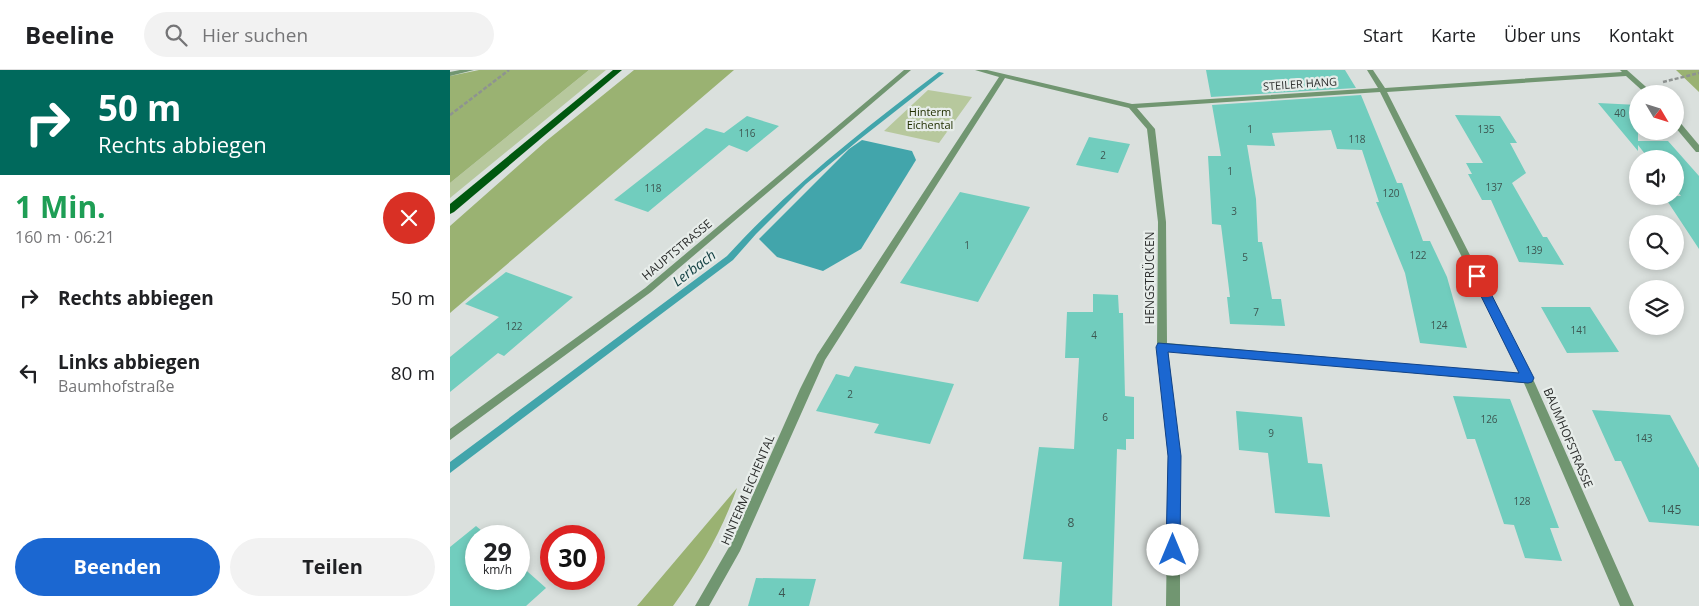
<!DOCTYPE html>
<html lang="de">
<meta charset="utf-8">
<style>
body{margin:0;font-family:"Open Sans",sans-serif;background:#f2f2f2;color:#202124;height:100vh;display:flex;flex-direction:column;font-size:19px;white-space:nowrap}
*{box-sizing:border-box;margin:0}
p{font-size:16px;color:#757577}
.icon{flex:none;width:28px;height:28px;fill:none;stroke:currentColor;stroke-width:2;stroke-linecap:round;stroke-linejoin:round}
.map{position:relative;flex:1;overflow:hidden}
.details{display:flex;flex-direction:column;background:#fff;width:450px}
.details>*{flex:none}
.guide{background:#00695c;color:#fff;overflow:hidden}
.needle{width:32px;rotate:128deg}
.fabs{position:absolute;left:1179px;top:15px;display:grid;gap:10px}
.fabs a{display:grid;place-items:center;width:55px;height:55px;border-radius:50%;background:#fff;box-shadow:0 2px 8px #0003;font-size:25px}
.speed{position:absolute;left:15px;top:455px;display:flex;gap:10px;font-size:25px;font-weight:700;text-align:center}
.speed>*{display:grid;place-content:center;width:65px;height:65px;border-radius:50%;background:#fff;box-shadow:0 2px 8px #0003;line-height:1}
.speed small{font-size:12px;font-weight:400}
.speed .limit{border:8px solid #d22;background:#fff;color:#111}
.pin{position:absolute;display:grid;place-items:center;width:42px;height:42px;color:#fff;margin:-21px;border-radius:10px;box-shadow:0 2px 8px #0006}
.me{position:absolute;width:55px;margin:-28px;rotate:0deg;stroke-linejoin:round;filter:drop-shadow(0 0 4px #0008)}
.turn{display:flex;align-items:center;gap:18px;height:105px;padding:0 15px;font-size:22px}
.turn .icon{width:65px;height:65px;stroke-width:2.5}
.turn b{display:block;font-size:35px;line-height:42px}
.round{display:grid;place-items:center;flex:none;width:52px;height:52px;border-radius:26px;background:#f2f2f2}
.summary{display:flex;align-items:center;justify-content:space-between;height:85px;padding:0 15px}
h1{font-size:30px;font-weight:700;line-height:38px;color:#1e9e55}
.primary-button{display:flex;gap:10px;margin-top:auto;padding:10px 15px}
.primary-button a{flex:1;height:58px;border-radius:30px;background:#1b67d1;color:#fff;font-size:20px;font-weight:700;line-height:58px;text-align:center}
.primary-button a+a{background:#f2f2f2;color:#202124}
ul{padding:0;list-style:none}
li{display:flex;align-items:center;gap:15px;height:75px;padding:0 15px}
li div{flex:1}
li b{display:block;font-size:19px}
li em{font-style:normal}
header{display:flex;align-items:center;gap:30px;box-sizing:border-box;height:70px;padding:0 25px;background:#fff;border-bottom:1px solid #e0e0e0}
header strong{font-size:24px}
nav{display:flex;gap:28px;margin-inline-start:auto;font-size:18px}
.search{width:350px;height:45px;background:#f2f2f2;display:flex;align-items:center;gap:12px;box-sizing:border-box;padding:0 18px;border-radius:28px;color:#757577;font-size:19px}
main{display:flex;flex:1;min-height:0}
.map>svg:first-child{display:block}
</style>
<header>
<strong>Beeline</strong>
<div class="search"><svg class="icon" aria-label="search" viewBox="0 0 24 24"><circle cx="10" cy="10" r="6"/><path d="M15 15l6 6"/></svg>Hier suchen</div>
<nav><a>Start</a><a>Karte</a><a>Über uns</a><a>Kontakt</a></nav>
</header>
<main>
<section class="details">
<div class="guide">
<div class="turn"><svg class="icon" aria-label="right" viewBox="0 0 24 24"><path d="M7 20v-9h11M14 6l5 5-5 5"/></svg><div><b>50 m</b>Rechts abbiegen</div></div>
</div>
<div class="summary"><div><h1>1 Min.</h1><p>160 m · 06:21</p></div><a class="round" style="background:#d93025;color:#fff"><svg class="icon" aria-label="close" viewBox="0 0 24 24"><path d="M6 6l12 12M18 6L6 18"/></svg></a></div>
<ul>
<li><svg class="icon" aria-label="right" viewBox="0 0 24 24"><path d="M7 20v-9h11M14 6l5 5-5 5"/></svg><div><b>Rechts abbiegen</b></div><em>50 m</em></li>
<li><svg class="icon" aria-label="left" viewBox="0 0 24 24"><path d="M17 20v-9H6M10 6l-5 5 5 5"/></svg><div><b>Links abbiegen</b><p>Baumhofstraße</p></div><em>80 m</em></li>
</ul>
<div class="primary-button"><a>Beenden</a><a>Teilen</a></div>
</section>
<div class="map">
<svg width="1249" height="536" viewBox="0 0 1249 536">
<rect width="100%" height="100%" fill="#dae0dd"/>
<path fill="#b7c89d" d="M 139,0 L 156,0 L 0,128 L 0,113 Z
M 478,20 L 522,27 L 489,73 L 434,61 Z"/>
<path fill="#9ab272" d="M 29,0 L 139,0 L 0,113 L 0,6 Z
M 184,0 L 284,0 L 0,243 L 0,156 L 95,72 Z
M 1226,0 L 1249,0 L 1249,22 Z
M 287,418 C 272,461 250,499 223,536 L 187,536 Z"/>
<path fill="#42a5ab" d="M 412,70 L 462,81 L 466,90 L 411,179 L 373,201 L 327,187 L 309,169 L 399,79 Z"/>
<g fill="none" stroke-linecap="round" stroke-linejoin="round">
<path fill="#42a5ab" fill-rule="evenodd" d="M 489,2 L 494,3 L 410,69 L 356,114 L 306,164 L 283,190 L 0,403 L 0,392 L 277,186 C 341,116 414,59 489,2 Z"/>
</g>
<path fill="#71cdbe" d="M 756,0 L 895,0 L 906,18 L 761,27 Z
M 911,25 L 947,113 L 952,113 L 973,171 L 980,171 L 997,207 L 1017,278 L 970,273 L 955,203 L 926,132 L 929,132 L 912,80 L 887,79 L 881,60 L 822,63 L 825,76 L 797,75 L 806,129 L 808,172 L 812,172 L 822,229 L 831,229 L 835,256 L 780,254 L 777,227 L 780,227 L 771,155 L 762,154 L 758,86 L 771,86 L 762,35 Z
M 1148,33 L 1188,35 L 1188,71 L 1218,71 L 1249,106 L 1249,179 L 1214,126 L 1231,126 L 1225,119 L 1225,89 L 1199,89 L 1188,75 L 1188,81 Z
M 1005,45 L 1050,46 L 1067,73 L 1060,73 L 1076,103 L 1062,113 L 1093,167 L 1097,167 L 1114,195 L 1069,192 L 1041,130 L 1032,130 L 1018,104 L 1022,104 L 1016,93 L 1033,93 Z
M 297,46 L 329,56 L 297,82 L 279,75 L 198,142 L 164,130 L 256,58 L 274,63 Z
M 639,67 L 680,74 L 668,103 L 626,95 Z
M 510,122 L 580,137 L 528,232 L 450,213 Z
M 56,202 L 123,227 L 54,286 L 48,283 L 0,322 L 0,287 L 49,247 L 15,234 Z
M 643,224 L 668,225 L 669,243 L 673,243 L 675,326 L 684,327 L 684,369 L 676,369 L 676,380 L 667,379 L 662,536 L 609,536 L 612,492 L 573,489 L 589,377 L 624,379 L 629,288 L 615,288 L 617,242 L 643,242 Z
M 1091,237 L 1140,237 L 1169,282 L 1117,283 Z
M 405,296 L 504,314 L 480,374 L 424,363 L 429,354 L 366,341 L 386,304 L 399,307 Z
M 1003,326 L 1060,329 L 1109,458 L 1100,458 L 1112,491 L 1075,488 L 1064,455 L 1054,454 L 1025,369 L 1017,369 Z
M 1142,340 L 1220,345 L 1249,398 L 1249,456 L 1199,452 L 1171,391 L 1165,391 Z
M 786,341 L 852,347 L 858,393 L 872,394 L 880,447 L 825,443 L 818,383 L 789,380 Z
M 26,456 L 38,466 L 26,466 L 26,509 L 69,509 L 69,494 L 96,518 L 76,536 L 0,536 L 0,477 Z
M 306,508 L 366,509 L 359,536 L 298,536 Z"/>
<g fill="none" stroke-linecap="round" stroke-linejoin="round">
<path stroke="#8e9391" stroke-width="2.5" stroke-dasharray="4 2" stroke-linecap="butt" d="M 1213,12 L 1249,3
M 0,45 L 59,0"/>
<path fill="#719671" fill-rule="evenodd" d="M 10,0 L 24,0 L 0,6 L 0,2 Z"/>
<path fill="#719671" fill-rule="evenodd" d="M 525,0 L 537,0 L 682,34 L 928,18 L 917,0 L 923,0 L 935,18 L 1172,2 L 1170,0 L 1177,0 L 1204,24 L 1196,24 L 1176,6 L 937,22 L 1083,309 L 1184,536 L 1170,536 L 1074,313 L 718,281 L 730,386 L 730,536 L 716,536 L 718,386 L 707,277 L 708,152 L 697,59 L 679,38 L 555,8 L 375,290 L 290,481 L 259,536 L 245,536 L 282,472 L 350,319 L 367,285 L 549,7 ZM 930,22 L 1070,304 L 717,273 L 716,152 L 705,59 L 687,38 Z
M 1225,50 L 1228,50 L 1249,75 L 1249,82 L 1246,82 L 1225,57 Z"/>
<path fill="#719671" fill-rule="evenodd" d="M 454,0 L 461,0 L 201,222 L 0,370 L 0,359 L 195,218 Z"/>
<path fill="#00580f" fill-rule="evenodd" d="M 163,0 L 172,0 L 4,142 L 0,144 L 0,134 Z"/>
</g>
<path fill="#1b67d1" stroke="#124388" d="M 1027,203 L 1032,206 L 1084,308 L 1082,312 L 1078,313 L 718,282 L 731,386 L 730,480 L 728,485 L 723,487 L 718,485 L 716,480 L 718,386 L 706,277 L 708,273 L 1069,303 L 1021,206 Z"/>
<g text-anchor="middle" stroke-width="4.5" stroke-linejoin="round" paint-order="stroke">
<g font-size="10" fill="#3d5651">
<text x="1170" y="47">40</text>
<text x="800" y="63">1</text>
<text x="1036" y="63">135</text>
<text x="297" y="67">116</text>
<text x="907" y="73">118</text>
<text x="653" y="89">2</text>
<text x="780" y="105">1</text>
<text x="1044" y="121">137</text>
<text x="203" y="122">118</text>
<text x="941" y="127">120</text>
<text x="784" y="145">3</text>
<text x="517" y="179">1</text>
<text x="1084" y="184">139</text>
<text x="968" y="189">122</text>
<text x="795" y="191">5</text>
<text x="806" y="246">7</text>
<text x="989" y="259">124</text>
<text x="64" y="260">122</text>
<text x="1129" y="264">141</text>
<text x="644" y="269">4</text>
<text x="400" y="328">2</text>
<text x="655" y="351">6</text>
<text x="1039" y="353">126</text>
<text x="821" y="367">9</text>
<text x="1194" y="372">143</text>
<text x="1072" y="435">128</text>
</g>
<g font-size="11" fill="#2c2e2d" stroke="#e7edea">
<text transform="translate(850 14) rotate(-4)" y="4">STEILER HANG</text>
</g>
<g font-size="11" fill="#212f00" stroke="#e7edea">
<text x="480" y="46">Hinterm<tspan x="480" dy="13">Eichental</tspan></text>
</g>
<g font-size="12" fill="#2c2e2d" stroke="#e7edea">
<text transform="translate(227 180) rotate(-40)" y="4">HAUPTSTRASSE</text>
<text transform="translate(700 208) rotate(-90)" y="4">HENGSTRÜCKEN</text>
<text transform="translate(1118 368) rotate(67)" y="4">BAUMHOFSTRASSE</text>
<text transform="translate(298 420) rotate(-67)" y="4">HINTERM EICHENTAL</text>
</g>
<g font-size="12" fill="#3d5651">
<text x="1221" y="444">145</text>
<text x="621" y="457">8</text>
<text x="332" y="527">4</text>
</g>
<g font-size="14" font-style="italic" fill="#0f3d40" stroke="#e7edea">
<text transform="translate(244 198) rotate(-37)" y="5">Lerbach</text>
</g>
</g>
</svg>
<div class="fabs">
<a><svg class="needle" viewBox="-14 -14 28 28"><path d="M0-13l5 13h-10z" fill="#e53935"/><path d="M0 13l5-13h-10z" fill="#757577"/></svg></a>
<a><svg class="icon" aria-label="sound" viewBox="0 0 24 24"><path d="M4 9h4l5-4v14l-5-4H4zM17 9q2 3 0 6"/></svg></a>
<a><svg class="icon" aria-label="search" viewBox="0 0 24 24"><circle cx="10" cy="10" r="6"/><path d="M15 15l6 6"/></svg></a>
<a><svg class="icon" aria-label="layers" viewBox="0 0 24 24"><path d="M12 4l9 5-9 5-9-5zM3 14l9 5 9-5"/></svg></a>
</div>
<div class="speed"><div>29<small>km/h</small></div><div class="limit">30</div></div>
<div class="pin" style="left:1027px;top:206px;background:#d93025"><svg class="icon" aria-label="arrive" viewBox="0 0 24 24"><path d="M6 21V4h12l-3 4 3 4H6"/></svg></div>
<svg class="me" style="left:723px;top:480px" viewBox="-20 -20 40 40"><circle r="19" fill="#fff"/><path d="M0-13L10 11 0 6-10 11z" fill="#1b67d1"/></svg>
</div>
</main>
